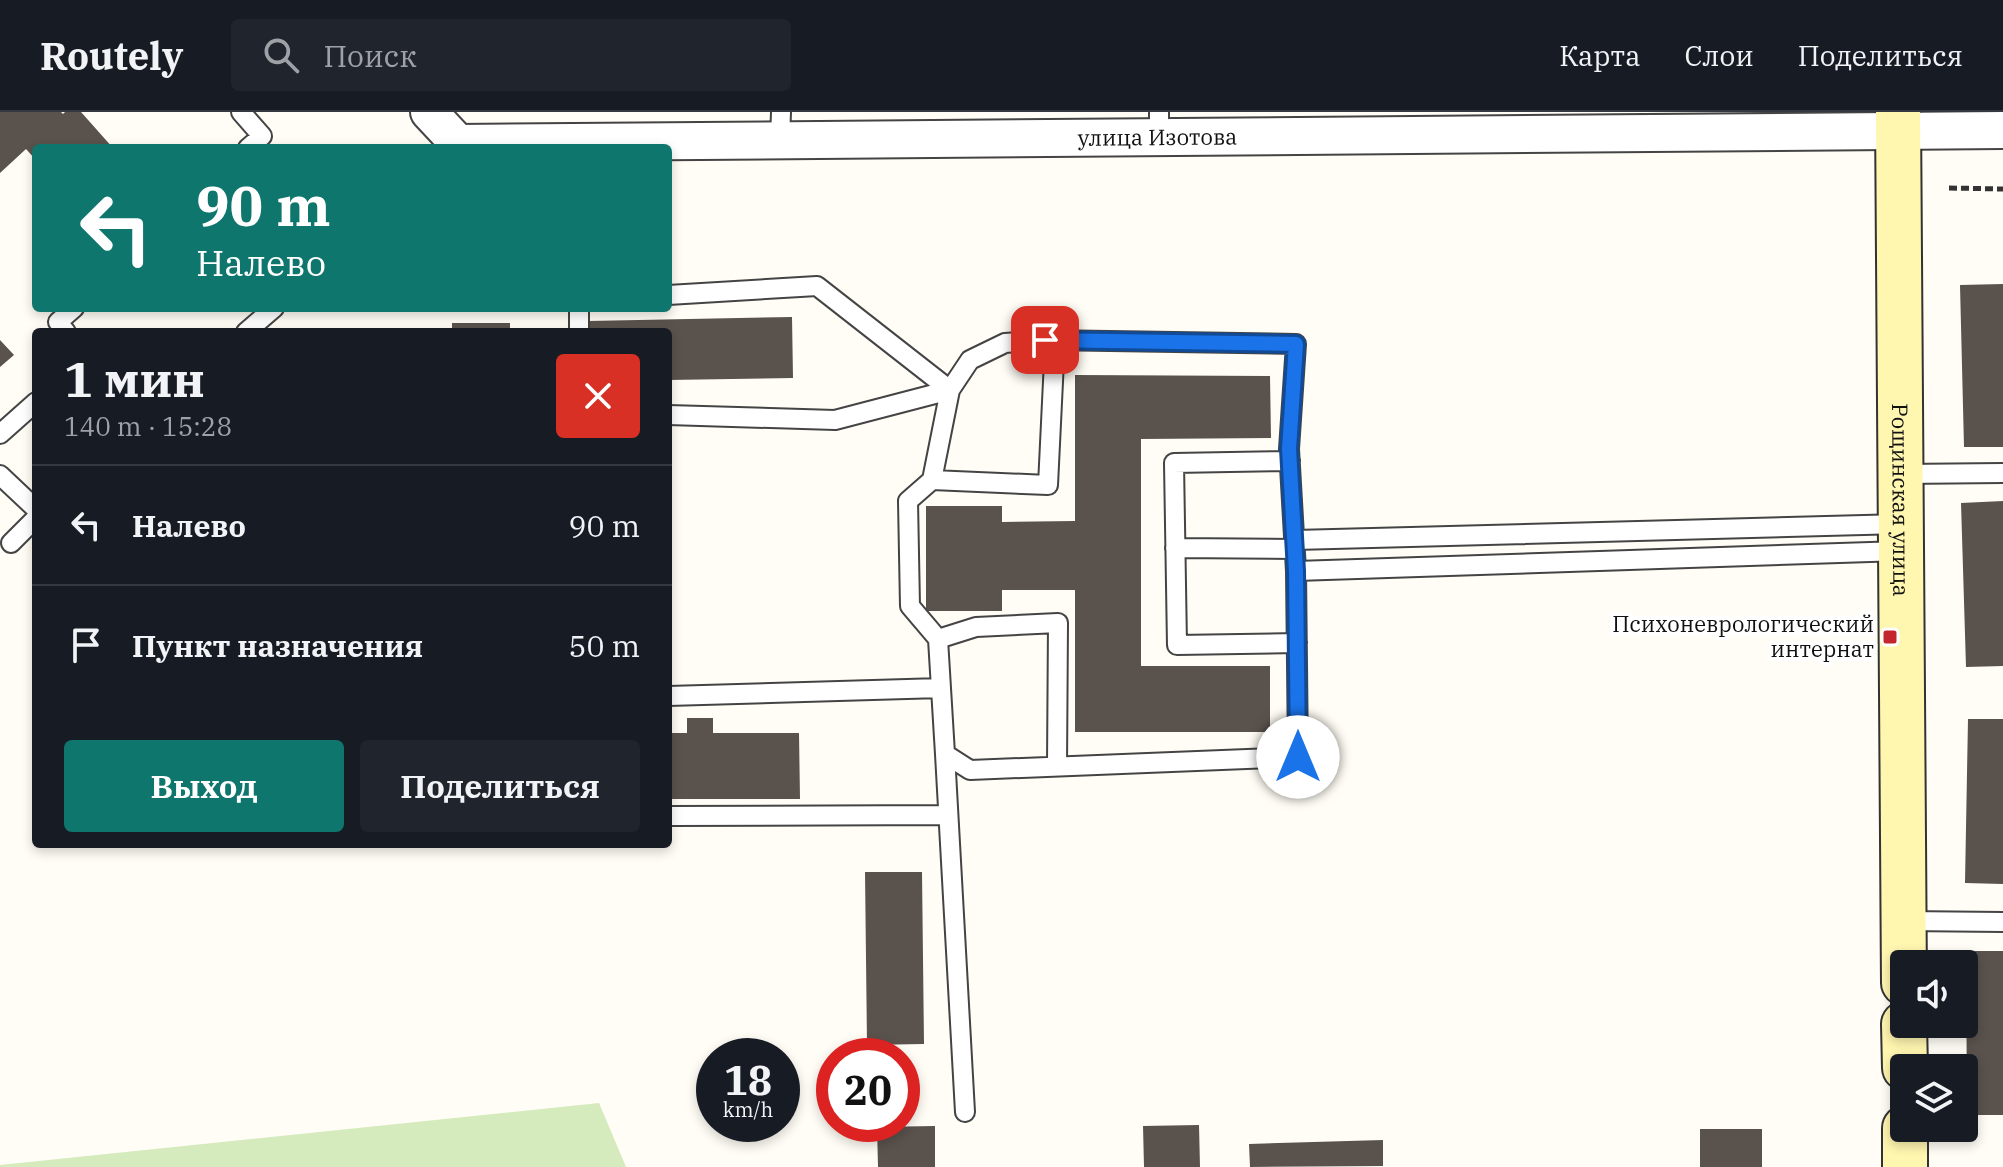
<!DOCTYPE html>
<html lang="ru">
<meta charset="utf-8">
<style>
body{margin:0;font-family:"IBM Plex Serif",serif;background:#20242c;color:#f1f3f6;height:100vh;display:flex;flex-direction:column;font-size:30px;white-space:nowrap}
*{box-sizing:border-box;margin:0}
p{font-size:26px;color:#9ea1a6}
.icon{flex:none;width:44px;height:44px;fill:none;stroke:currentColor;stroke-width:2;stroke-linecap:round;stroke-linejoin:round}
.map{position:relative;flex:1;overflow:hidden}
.drawer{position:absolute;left:32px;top:216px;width:640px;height:520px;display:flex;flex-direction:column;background:#171b24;border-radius:8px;box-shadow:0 4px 12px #0003}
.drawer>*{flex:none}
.top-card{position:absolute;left:32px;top:32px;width:640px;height:168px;border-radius:8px;box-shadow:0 4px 12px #0003;background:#0f766e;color:#fff;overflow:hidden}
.fabs{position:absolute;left:1890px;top:838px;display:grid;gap:16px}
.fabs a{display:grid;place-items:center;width:88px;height:88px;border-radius:8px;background:#171b24;box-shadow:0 4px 12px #0003;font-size:40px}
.speed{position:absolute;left:696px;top:926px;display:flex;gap:16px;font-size:40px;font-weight:700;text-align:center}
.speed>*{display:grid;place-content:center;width:104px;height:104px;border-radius:50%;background:#171b24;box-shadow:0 4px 12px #0003;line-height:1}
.speed small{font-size:20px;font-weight:400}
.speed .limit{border:12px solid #d22;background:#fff;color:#111}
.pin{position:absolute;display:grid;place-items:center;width:68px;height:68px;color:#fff;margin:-34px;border-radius:16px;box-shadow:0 4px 12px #0006}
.me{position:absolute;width:88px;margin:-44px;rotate:0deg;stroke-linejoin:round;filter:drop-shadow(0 0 6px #0008)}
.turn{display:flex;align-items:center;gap:28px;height:168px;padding:0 32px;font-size:36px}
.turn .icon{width:104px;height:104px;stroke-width:2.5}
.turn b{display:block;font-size:56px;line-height:68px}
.round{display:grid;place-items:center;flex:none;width:84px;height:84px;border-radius:8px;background:#20242c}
.overview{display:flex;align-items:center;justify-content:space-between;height:136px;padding:0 32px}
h1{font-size:48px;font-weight:700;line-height:60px}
.button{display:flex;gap:16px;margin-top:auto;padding:16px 32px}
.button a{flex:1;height:92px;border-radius:8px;background:#0f766e;color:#fff;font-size:32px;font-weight:700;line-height:92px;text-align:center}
.button a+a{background:#20242c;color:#f1f3f6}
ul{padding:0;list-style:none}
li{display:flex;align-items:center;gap:24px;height:120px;padding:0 32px;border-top:2px solid #363941}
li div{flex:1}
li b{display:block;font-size:30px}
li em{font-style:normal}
header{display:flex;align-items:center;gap:48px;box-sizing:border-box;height:112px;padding:0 40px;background:#171b24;border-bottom:2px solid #363941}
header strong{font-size:38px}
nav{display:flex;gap:44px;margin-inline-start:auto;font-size:28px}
.search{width:560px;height:72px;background:#20242c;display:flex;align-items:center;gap:20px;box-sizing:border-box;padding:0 28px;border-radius:8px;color:#9ea1a6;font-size:30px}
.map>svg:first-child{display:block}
</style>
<header>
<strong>Routely</strong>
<div class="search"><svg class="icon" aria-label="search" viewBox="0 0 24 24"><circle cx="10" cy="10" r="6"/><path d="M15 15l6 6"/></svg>Поиск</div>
<nav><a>Карта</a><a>Слои</a><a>Поделиться</a></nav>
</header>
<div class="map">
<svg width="2003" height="1055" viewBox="0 0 2003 1055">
<rect width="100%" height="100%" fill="#fffdf5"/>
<path fill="#d5ebbd" d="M 599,991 L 626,1055 L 0,1055 L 0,1053 Z"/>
<path fill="#5a524d" d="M 0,0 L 61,0 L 63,2 L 65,0 L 81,0 L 113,36 L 36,36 L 36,48 L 26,37 L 0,61 Z
M 2003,172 L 2003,335 L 1964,335 L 1960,173 Z
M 792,205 L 793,266 L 668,268 L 668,220 L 588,220 L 588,209 Z
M 452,211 L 510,211 L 510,220 L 452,220 Z
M 0,228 L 14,243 L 0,255 Z
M 1075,263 L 1270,264 L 1271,326 L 1141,327 L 1141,554 L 1270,554 L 1270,620 L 1075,620 L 1075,478 L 1002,478 L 1002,499 L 926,499 L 926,394 L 1002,394 L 1002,410 L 1075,409 Z
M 2003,389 L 2003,554 L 1966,555 L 1961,391 Z
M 687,606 L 713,606 L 713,621 L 799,621 L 800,687 L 668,687 L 668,621 L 687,621 Z
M 1968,607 L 2003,607 L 2003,772 L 1965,771 Z
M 865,760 L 922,760 L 924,932 L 867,933 Z
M 1966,839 L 2003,839 L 2003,1003 L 1967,1003 Z
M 1199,1013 L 1200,1055 L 1144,1055 L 1143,1014 Z
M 935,1014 L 935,1055 L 878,1055 L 877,1015 Z
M 1700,1017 L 1762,1017 L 1762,1055 L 1700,1055 Z
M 1383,1028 L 1383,1054 L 1250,1055 L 1249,1032 Z"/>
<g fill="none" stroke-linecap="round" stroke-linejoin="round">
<g stroke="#444" stroke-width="22">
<path id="lane" d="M 241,0 L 262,24 L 248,36
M 1159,25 L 1159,0
M 780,28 L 781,0
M 668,183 L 817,174 L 950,278
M 579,196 L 579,220
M 66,220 L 58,210 L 74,196
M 246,220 L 274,196
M 1045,228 L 1296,232 L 1289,337 L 1296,459 L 1298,645 L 970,658 L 945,642 L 938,527 L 910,494 L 908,389 L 932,368 L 950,278 L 970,248 L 1005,231 Z
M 668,303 L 835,308 L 950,278
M 0,322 L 36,290
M 1290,349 L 1174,351 L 1177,533 L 1297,531
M 1901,362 L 2003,361
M 0,363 L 36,397
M 932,368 L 1048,373 L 1055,228
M 1295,428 L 1902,412
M 11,431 L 36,406
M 1175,436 L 1295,437
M 1296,459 L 1901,439
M 938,527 L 976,515 L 1058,511 L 1057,654
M 668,584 L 941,576
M 945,642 L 965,1000
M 668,704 L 948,703
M 1904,809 L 2003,810"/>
</g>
<g stroke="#444" stroke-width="40">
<g id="street">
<path id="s1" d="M 429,0 L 458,31 L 2003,18"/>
</g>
</g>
<g stroke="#333" stroke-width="48">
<g id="secondary">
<path id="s2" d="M 1898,0 L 1904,871"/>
<path d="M 1904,912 L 1905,956"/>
<path d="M 1905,1016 L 1905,1055"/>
</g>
</g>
<path stroke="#333" stroke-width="5" stroke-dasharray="8 4" stroke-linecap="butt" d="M 1949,76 L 2003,77"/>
<use href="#lane" stroke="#fff" stroke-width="18"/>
<use href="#street" stroke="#fff" stroke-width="36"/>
<use href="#secondary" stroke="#fff6b0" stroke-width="44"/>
</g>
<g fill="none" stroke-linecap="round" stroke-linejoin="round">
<g stroke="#114b97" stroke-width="20">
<path id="route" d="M 1045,228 L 1296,232 L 1289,337 L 1296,459 L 1298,645"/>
</g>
<use href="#route" stroke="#1a73e8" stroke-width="14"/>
</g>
<rect fill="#c4262e" stroke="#fff" stroke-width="3" x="1882" y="517" width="16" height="16" rx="4"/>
<g text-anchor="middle" stroke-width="8" stroke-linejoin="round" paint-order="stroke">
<g font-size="22" fill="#111" stroke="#fff">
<text dy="8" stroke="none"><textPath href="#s1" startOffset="742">улица Изотова</textPath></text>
<text dy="8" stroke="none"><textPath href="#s2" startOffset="388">Рощинская улица</textPath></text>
</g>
<g font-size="22" fill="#111" stroke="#fff" text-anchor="end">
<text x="1874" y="520">Психоневрологический<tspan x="1874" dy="25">интернат</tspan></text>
</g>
</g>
</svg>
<div class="fabs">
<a><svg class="icon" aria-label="sound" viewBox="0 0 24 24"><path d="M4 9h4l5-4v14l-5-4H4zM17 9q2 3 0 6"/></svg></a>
<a><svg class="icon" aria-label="layers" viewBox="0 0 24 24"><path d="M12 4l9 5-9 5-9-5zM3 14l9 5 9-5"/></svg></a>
</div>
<div class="speed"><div>18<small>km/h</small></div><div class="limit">20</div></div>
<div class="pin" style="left:1045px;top:228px;background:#d93025"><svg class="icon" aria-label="arrive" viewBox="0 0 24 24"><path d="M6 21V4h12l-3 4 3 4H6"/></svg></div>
<svg class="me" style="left:1298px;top:645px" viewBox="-20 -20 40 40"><circle r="19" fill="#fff"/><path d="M0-13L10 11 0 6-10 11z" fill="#1a73e8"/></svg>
<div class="top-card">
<div class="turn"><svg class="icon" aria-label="left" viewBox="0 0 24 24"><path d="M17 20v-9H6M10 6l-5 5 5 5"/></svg><div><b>90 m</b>Налево</div></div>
</div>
<section class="drawer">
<div class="overview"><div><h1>1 мин</h1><p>140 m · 15:28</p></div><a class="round" style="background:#d93025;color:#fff"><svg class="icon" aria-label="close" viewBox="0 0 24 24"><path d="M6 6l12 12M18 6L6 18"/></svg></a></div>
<ul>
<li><svg class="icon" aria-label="left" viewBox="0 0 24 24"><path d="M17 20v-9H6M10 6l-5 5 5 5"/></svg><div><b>Налево</b></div><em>90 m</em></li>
<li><svg class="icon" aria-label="arrive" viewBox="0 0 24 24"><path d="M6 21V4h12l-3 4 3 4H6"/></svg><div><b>Пункт назначения</b></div><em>50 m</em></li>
</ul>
<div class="button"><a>Выход</a><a>Поделиться</a></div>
</section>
</div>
